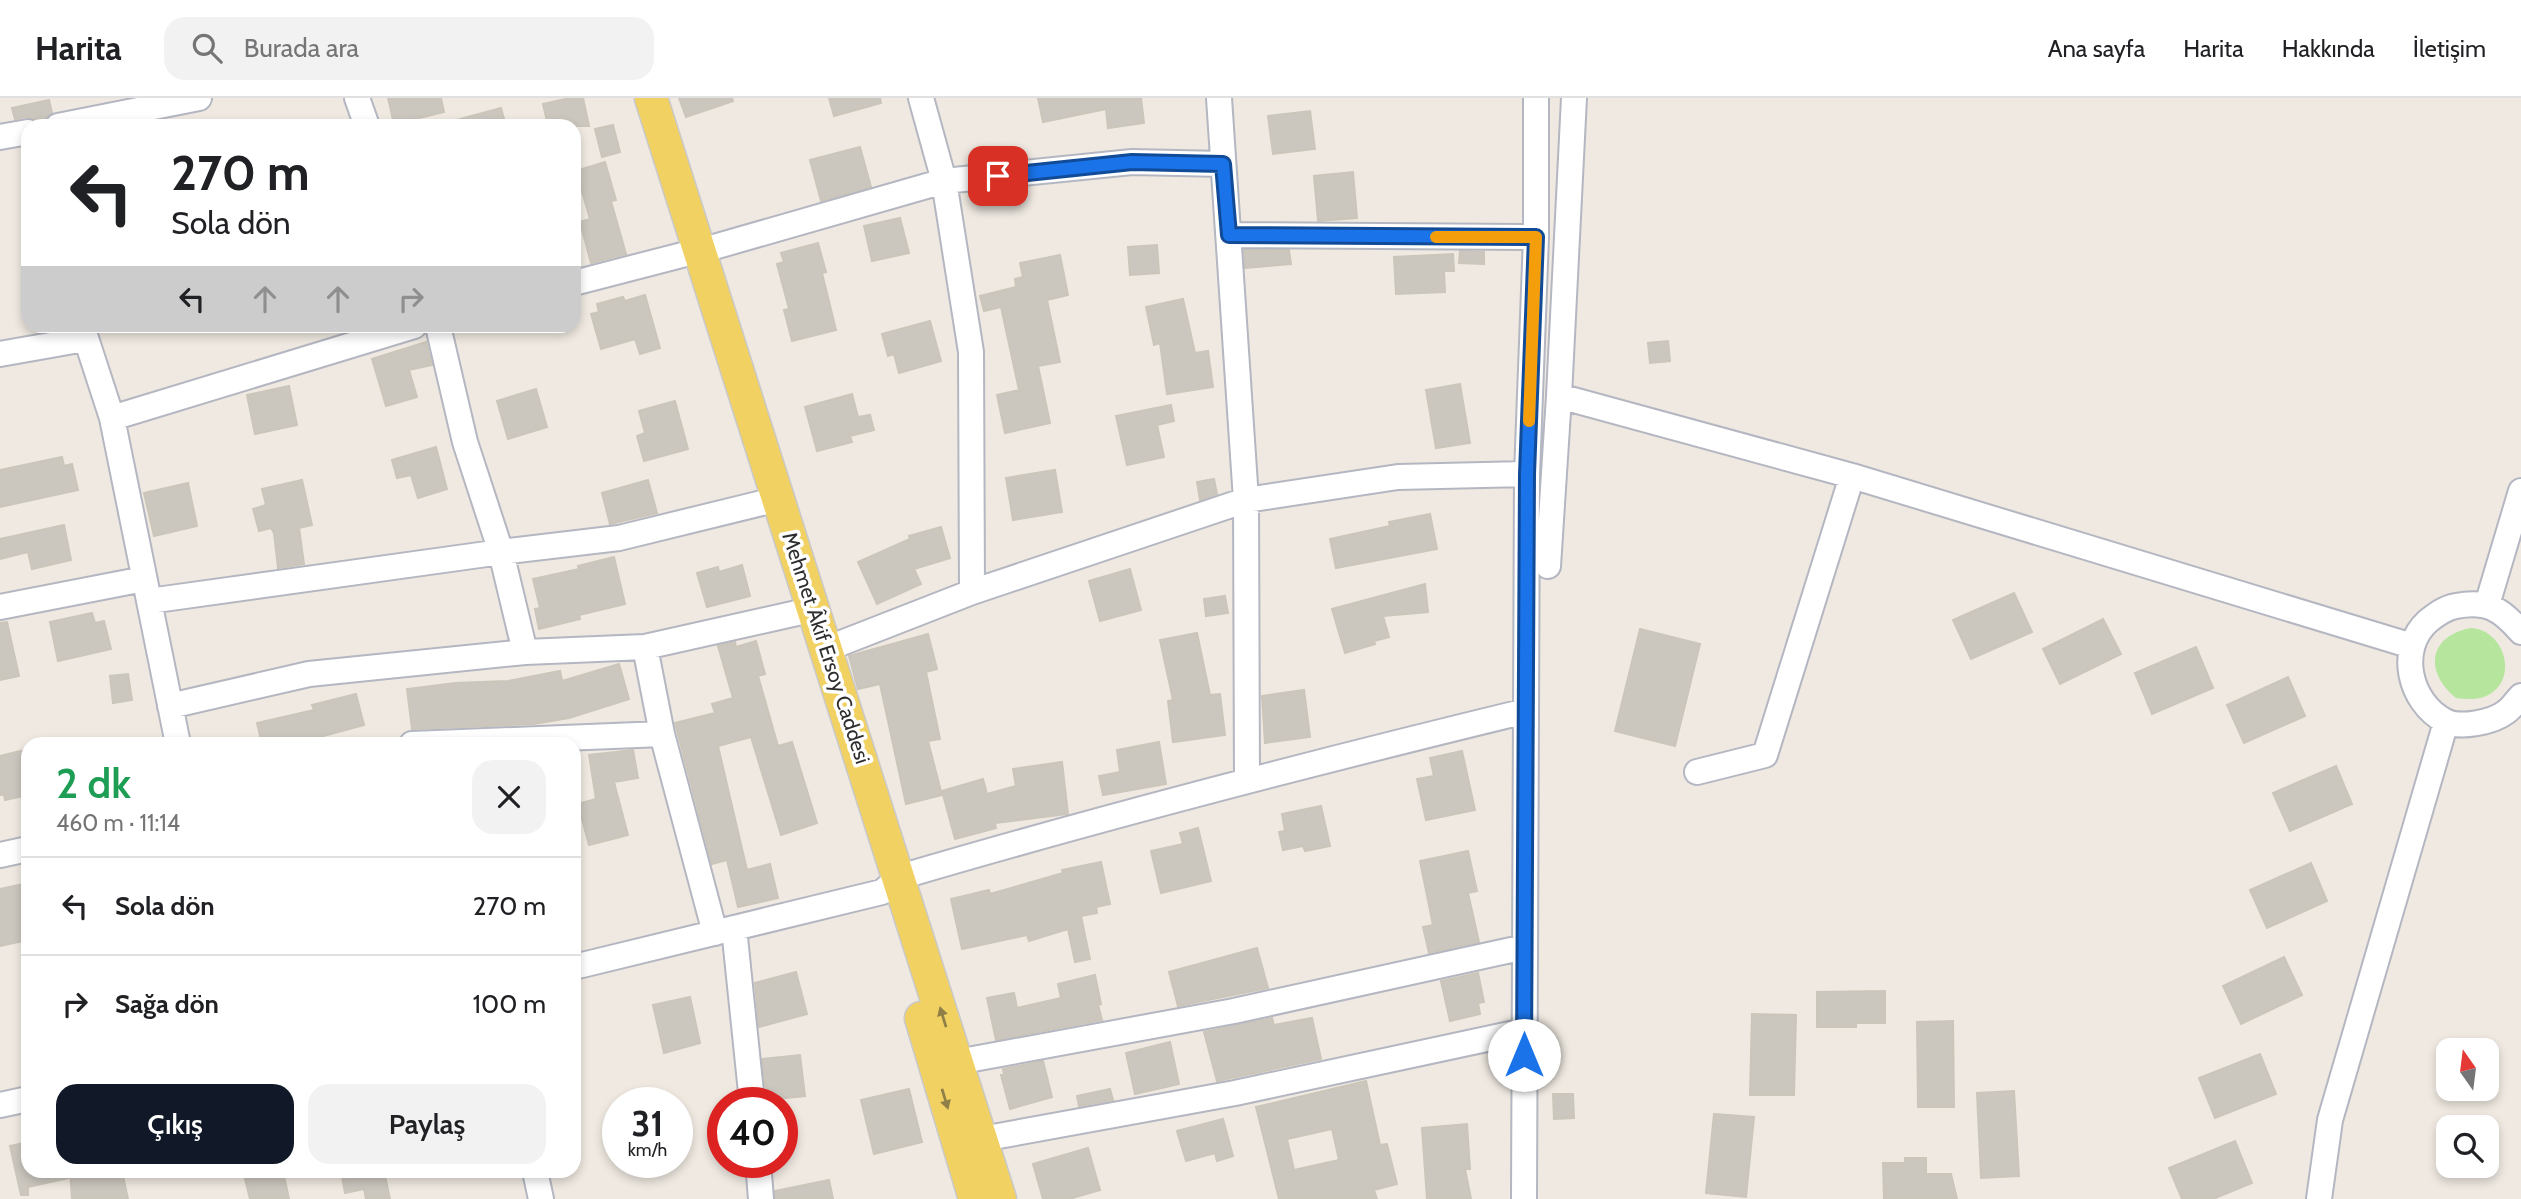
<!DOCTYPE html>
<html lang="tr">
<meta charset="utf-8">
<style>
body{margin:0;font-family:Cabin,sans-serif;background:#f2f2f2;color:#202124;height:100vh;display:flex;flex-direction:column;font-size:26px;white-space:nowrap}
*{box-sizing:border-box;margin:0}
p{font-size:23px;color:#757577}
.icon{flex:none;width:38px;height:38px;fill:none;stroke:currentColor;stroke-width:2;stroke-linecap:round;stroke-linejoin:round}
.map{position:relative;flex:1;overflow:hidden}
.sheet{position:absolute;left:21px;top:639px;width:560px;height:441px;display:flex;flex-direction:column;background:#fff;border-radius:21px;box-shadow:0 4px 10px #0003}
.sheet>*{flex:none}
.hud{position:absolute;left:21px;top:21px;width:560px;height:214px;border-radius:21px;box-shadow:0 4px 10px #0003;background:#fff;color:#202124;overflow:hidden}
.needle{width:46px;rotate:346deg}
.controls{position:absolute;left:2436px;top:940px;display:grid;gap:14px}
.controls a{display:grid;place-items:center;width:63px;height:63px;border-radius:14px;background:#fff;box-shadow:0 4px 10px #0003;font-size:35px}
.speed{position:absolute;left:602px;top:989px;display:flex;gap:14px;font-size:35px;font-weight:700;text-align:center}
.speed>*{display:grid;place-content:center;width:91px;height:91px;border-radius:50%;background:#fff;box-shadow:0 4px 10px #0003;line-height:1}
.speed small{font-size:18px;font-weight:400}
.speed .limit{border:10px solid #d22;background:#fff;color:#111}
.pin{position:absolute;display:grid;place-items:center;width:60px;height:60px;color:#fff;margin:-30px;border-radius:14px;box-shadow:0 4px 10px #0006}
.me{position:absolute;width:77px;margin:-38px;rotate:0deg;stroke-linejoin:round;filter:drop-shadow(0 0 5px #0008)}
.turn{display:flex;align-items:center;gap:24px;height:147px;padding:0 35px;font-size:32px}
.turn .icon{width:91px;height:91px;stroke-width:2.5}
.turn b{display:block;font-size:49px;line-height:60px}
.lanes{display:flex;align-items:center;height:66px;padding:0 35px;background:#0003;justify-content:center;gap:35px;direction:ltr}
.lanes .off{opacity:.35}
.round{display:grid;place-items:center;flex:none;width:74px;height:74px;border-radius:21px;background:#f2f2f2}
.headline{display:flex;align-items:center;justify-content:space-between;height:119px;padding:0 35px}
h1{font-size:42px;font-weight:600;line-height:52px;color:#1e9e55}
.cta{display:flex;gap:14px;margin-top:auto;padding:14px 35px}
.cta a{flex:1;height:80px;border-radius:21px;background:#111827;color:#fff;font-size:28px;font-weight:600;line-height:80px;text-align:center}
.cta a+a{background:#f2f2f2;color:#202124}
ul{padding:0;list-style:none}
li{display:flex;align-items:center;gap:21px;height:98px;padding:0 35px;border-top:2px solid #e0e0e0}
li div{flex:1}
li b{display:block;font-size:26px}
li em{font-style:normal}
header{display:flex;align-items:center;gap:42px;box-sizing:border-box;height:98px;padding:0 35px;background:#fff;border-bottom:2px solid #e0e0e0}
header strong{font-size:33px}
nav{display:flex;gap:38px;margin-inline-start:auto;font-size:24px}
.search{width:490px;height:63px;background:#f2f2f2;display:flex;align-items:center;gap:18px;box-sizing:border-box;padding:0 24px;border-radius:21px;color:#757577;font-size:26px}
.map>svg:first-child{display:block}
</style>
<header>
<strong>Harita</strong>
<div class="search"><svg class="icon" aria-label="search" viewBox="0 0 24 24"><circle cx="10" cy="10" r="6"/><path d="M15 15l6 6"/></svg>Burada ara</div>
<nav><a>Ana sayfa</a><a>Harita</a><a>Hakkında</a><a>İletişim</a></nav>
</header>
<div class="map">
<svg width="2521" height="1101" viewBox="0 0 2521 1101">
<rect width="100%" height="100%" fill="#efe9e1"/>
<path fill="#b6e59e" d="M 2471,530 C 2506,532 2520,585 2484,599 C 2474,602 2465,601 2456,600 C 2424,574 2428,538 2471,530 Z"/>
<path fill="#cbc7bf" stroke="#cbc5ba" stroke-width="2" fill-rule="evenodd" d="M 388,0 L 441,0 L 444,14 L 394,26 Z
M 570,0 L 583,0 L 589,28 L 548,28 L 543,6 Z
M 679,0 L 732,0 L 733,3 L 686,19 Z
M 829,0 L 880,0 L 881,5 L 834,18 Z
M 1038,0 L 1141,0 L 1144,25 L 1108,30 L 1106,11 L 1043,24 Z
M 49,2 L 52,15 L 45,21 L 37,23 L 26,19 L 15,21 L 12,10 Z
M 501,10 L 506,28 L 454,28 L 453,23 Z
M 1310,13 L 1315,51 L 1273,56 L 1268,18 Z
M 613,27 L 620,54 L 602,59 L 595,31 Z
M 860,49 L 871,89 L 821,103 L 810,62 Z
M 605,64 L 616,102 L 611,103 L 626,156 L 591,165 L 580,124 L 590,121 L 576,73 Z
M 1353,74 L 1357,120 L 1318,123 L 1314,78 Z
M 900,120 L 909,155 L 872,163 L 864,128 Z
M 818,145 L 826,174 L 822,175 L 836,232 L 792,243 L 784,212 L 789,211 L 777,166 L 784,164 L 781,155 Z
M 1157,147 L 1159,175 L 1130,177 L 1128,149 Z
M 1244,152 L 1289,152 L 1291,166 L 1245,170 Z
M 1460,153 L 1484,154 L 1484,166 L 1459,165 Z
M 1453,156 L 1454,173 L 1444,173 L 1445,194 L 1396,196 L 1394,159 Z
M 1060,157 L 1068,197 L 1047,202 L 1060,264 L 1038,268 L 1050,325 L 1005,335 L 997,297 L 1019,292 L 1001,209 L 984,213 L 980,198 L 1016,189 L 1015,181 L 1023,179 L 1020,165 Z
M 645,197 L 660,250 L 640,256 L 635,241 L 601,251 L 591,216 L 599,214 L 597,206 L 623,199 L 625,203 Z
M 1183,201 L 1195,255 L 1208,253 L 1213,289 L 1167,296 L 1160,245 L 1154,247 L 1146,209 Z
M 930,223 L 941,263 L 899,275 L 894,256 L 888,258 L 882,236 Z
M 1668,243 L 1670,263 L 1650,265 L 1648,245 Z
M 426,244 L 432,267 L 409,272 L 417,299 L 386,308 L 372,261 Z
M 1460,286 L 1470,345 L 1436,350 L 1426,292 Z
M 289,288 L 297,327 L 255,336 L 247,297 Z
M 536,291 L 547,329 L 508,341 L 497,303 Z
M 852,296 L 858,319 L 870,317 L 874,332 L 850,338 L 852,344 L 817,353 L 805,309 Z
M 675,303 L 688,351 L 644,363 L 637,338 L 645,335 L 639,313 Z
M 1171,307 L 1174,323 L 1157,327 L 1164,359 L 1127,367 L 1116,318 Z
M 436,349 L 447,391 L 418,400 L 411,377 L 397,380 L 392,362 Z
M 62,359 L 64,368 L 72,366 L 78,392 L 0,409 L 0,372 Z
M 1055,372 L 1062,414 L 1013,422 L 1006,380 Z
M 1214,381 L 1217,396 L 1200,402 L 1197,384 Z
M 302,382 L 312,427 L 299,430 L 304,466 L 278,470 L 274,435 L 271,430 L 259,433 L 253,411 L 266,407 L 262,391 Z
M 648,382 L 657,415 L 610,426 L 602,395 Z
M 188,385 L 197,428 L 154,438 L 144,395 Z
M 1430,416 L 1437,451 L 1336,470 L 1330,441 L 1390,428 L 1389,424 Z
M 64,427 L 71,462 L 32,471 L 28,454 L 0,461 L 0,441 Z
M 941,429 L 950,460 L 914,471 L 921,486 L 877,506 L 858,464 L 910,441 L 909,438 Z
M 614,459 L 625,506 L 579,517 L 580,521 L 539,531 L 535,511 L 540,510 L 533,481 L 579,471 L 578,468 Z
M 742,467 L 750,498 L 707,509 L 697,475 L 718,469 L 719,474 Z
M 1130,471 L 1141,512 L 1100,523 L 1089,483 Z
M 1425,486 L 1428,514 L 1383,518 L 1389,539 L 1374,543 L 1375,546 L 1345,555 L 1332,511 Z
M 2014,495 L 2032,534 L 1971,561 L 1953,522 Z
M 1225,498 L 1228,515 L 1206,518 L 1204,501 Z
M 92,515 L 95,525 L 104,523 L 111,551 L 58,563 L 50,524 Z
M 2103,521 L 2121,556 L 2060,586 L 2043,551 Z
M 7,524 L 19,578 L 0,582 L 0,525 Z
M 1640,531 L 1700,546 L 1675,648 L 1615,633 Z
M 1197,535 L 1210,597 L 1220,596 L 1225,637 L 1173,644 L 1168,603 L 1173,602 L 1160,542 Z
M 928,536 L 937,571 L 926,574 L 940,641 L 928,643 L 942,697 L 906,706 L 880,586 L 858,591 L 849,558 Z
M 756,543 L 765,576 L 758,578 L 778,648 L 792,644 L 817,725 L 781,737 L 751,639 L 718,648 L 747,772 L 770,766 L 778,800 L 738,809 L 727,762 L 712,766 L 675,625 L 715,615 L 712,606 L 733,600 L 718,548 L 735,544 L 736,549 Z
M 2196,549 L 2213,590 L 2152,616 L 2135,575 Z
M 619,566 L 629,601 L 569,620 L 534,626 L 412,631 L 407,591 L 455,585 L 508,583 L 560,573 L 562,583 Z
M 128,576 L 132,602 L 113,605 L 110,578 Z
M 2288,579 L 2305,618 L 2244,645 L 2227,607 Z
M 1304,592 L 1310,639 L 1265,645 L 1262,598 Z
M 356,596 L 364,627 L 294,646 L 262,646 L 257,625 L 314,612 L 312,607 Z
M 1159,644 L 1166,686 L 1103,697 L 1099,678 L 1120,674 L 1117,652 Z
M 28,651 L 28,697 L 5,702 L 4,696 L 0,697 L 0,658 Z
M 633,652 L 638,680 L 614,684 L 628,737 L 589,747 L 578,706 L 596,701 L 589,657 Z
M 1462,653 L 1475,712 L 1426,722 L 1417,681 L 1434,678 L 1430,660 Z
M 1062,664 L 1068,716 L 995,725 L 996,730 L 955,741 L 942,693 L 983,681 L 987,696 L 1016,688 L 1013,671 Z
M 2336,668 L 2352,706 L 2290,733 L 2273,695 Z
M 1321,708 L 1330,748 L 1305,753 L 1303,748 L 1283,752 L 1279,734 L 1285,733 L 1282,716 Z
M 1198,730 L 1211,783 L 1161,795 L 1151,753 L 1183,746 L 1180,735 Z
M 1468,753 L 1477,793 L 1468,795 L 1479,844 L 1429,855 L 1423,829 L 1433,827 L 1420,763 Z
M 1101,764 L 1110,806 L 1096,809 L 1097,815 L 1081,818 L 1090,861 L 1075,864 L 1068,831 L 1029,843 L 1027,837 L 962,851 L 951,801 L 989,792 L 990,796 L 1063,775 L 1062,772 Z
M 2311,765 L 2327,803 L 2267,830 L 2250,792 Z
M 28,785 L 28,842 L 0,848 L 0,791 Z
M 1257,850 L 1268,890 L 1178,908 L 1169,874 Z
M 2284,859 L 2302,897 L 2241,926 L 2223,888 Z
M 796,874 L 807,916 L 759,929 L 755,885 Z
M 1478,875 L 1484,904 L 1478,905 L 1480,916 L 1450,923 L 1441,883 Z
M 1095,877 L 1101,906 L 1098,907 L 1102,922 L 996,942 L 987,900 L 1014,895 L 1017,910 L 1061,900 L 1058,886 Z
M 1885,893 L 1885,925 L 1856,925 L 1856,929 L 1817,929 L 1817,894 Z
M 690,899 L 700,945 L 664,955 L 653,907 Z
M 1752,916 L 1796,917 L 1794,997 L 1750,997 Z
M 1272,920 L 1274,927 L 1312,920 L 1321,961 L 1217,983 L 1204,934 Z
M 1953,923 L 1954,1009 L 1918,1009 L 1917,924 Z
M 1170,944 L 1179,986 L 1135,996 L 1126,955 Z
M 2260,956 L 2276,996 L 2215,1020 L 2199,980 Z
M 800,957 L 805,998 L 767,1002 L 762,961 Z
M 1043,963 L 1052,999 L 1010,1011 L 1001,977 L 1004,977 L 1003,971 Z
M 1366,983 L 1380,1047 L 1387,1046 L 1397,1086 L 1374,1092 L 1377,1101 L 1279,1101 L 1256,1009 ZM 1332,1031 L 1339,1062 L 1294,1072 L 1287,1041 Z
M 909,991 L 922,1044 L 874,1056 L 861,1002 Z
M 1110,991 L 1113,1002 L 1079,1008 L 1077,998 Z
M 2014,993 L 2019,1078 L 1981,1080 L 1977,995 Z
M 1553,996 L 1573,996 L 1574,1020 L 1554,1021 Z
M 1714,1016 L 1754,1019 L 1746,1099 L 1706,1095 Z
M 1223,1021 L 1233,1058 L 1217,1063 L 1215,1055 L 1186,1063 L 1177,1033 Z
M 1467,1026 L 1470,1071 L 1465,1071 L 1471,1101 L 1427,1101 L 1422,1030 Z
M 2235,1043 L 2252,1085 L 2213,1101 L 2182,1101 L 2169,1070 Z
M 28,1044 L 28,1073 L 68,1073 L 69,1080 L 28,1089 L 28,1097 L 21,1097 L 10,1048 Z
M 1088,1050 L 1100,1092 L 1069,1101 L 1043,1101 L 1033,1066 Z
M 1905,1060 L 1926,1060 L 1926,1076 L 1951,1076 L 1957,1101 L 1884,1101 L 1883,1065 L 1905,1065 Z
M 70,1073 L 122,1073 L 128,1101 L 72,1101 Z
M 243,1073 L 283,1073 L 289,1101 L 250,1101 Z
M 341,1073 L 384,1073 L 390,1101 L 366,1101 L 364,1091 L 345,1095 Z
M 829,1082 L 833,1101 L 776,1101 L 775,1093 Z"/>
<g fill="none" stroke-linecap="round" stroke-linejoin="round">
<g stroke="#b4b7c1" stroke-width="28">
<path id="minor" d="M 357,0 L 367,28
M 921,0 L 944,83 L 971,254 L 972,494
M 1219,0 L 1246,402 L 1247,682
M 1574,0 L 1559,298 L 1852,378
M 58,28 L 199,0
M 0,39 L 28,34
M 1229,137 L 1536,139
M 700,153 L 944,83 L 1132,64 L 1223,66
M 574,185 L 682,157
M 82,228 L 112,320 L 178,646
M 438,228 L 465,344 L 501,454 L 525,554
M 0,256 L 85,241
M 112,320 L 414,228
M 1548,468 L 1559,298
M 149,503 L 501,454 L 619,440 L 762,405
M 2487,507 L 2521,393
M 0,509 L 144,481
M 2521,534 C 2501,511 2487,502 2456,508 C 2445,510 2437,516 2428,523 C 2397,551 2409,604 2445,623 C 2460,631 2493,624 2506,614 C 2512,610 2516,603 2521,598
M 645,549 L 662,636 L 715,835
M 826,551 L 972,494 L 1246,402 L 1398,379 L 1527,376
M 170,608 L 309,576 L 525,554 L 645,549 L 797,515
M 412,646 L 662,636
M 1697,674 L 1765,657 L 1852,378 L 2412,548
M 0,757 L 28,751
M 734,830 L 752,1004
M 574,869 L 882,794 L 900,779 C 1107,718 1316,664 1526,613
M 957,964 L 1234,913 L 1525,849
M 0,1007 L 28,1001
M 982,1041 L 1235,995 L 1524,933
M 758,1064 L 761,1101
M 535,1073 L 541,1101
M 1524,1101 L 1527,376 L 1536,139 L 1536,0
M 2319,1101 L 2330,1022 L 2446,624"/>
</g>
<g stroke="#c9c9c9" stroke-width="35">
<path id="major" d="M 651,0 L 1000,1101
M 921,920 L 975,1101"/>
</g>
<use href="#minor" stroke="#fff" stroke-width="24"/>
<use href="#major" stroke="#f2d163" stroke-width="32"/>
</g>
<defs><path id="oneway-solid" d="M-6-.8H1V-3.2L6.5 0L1 3.2V.8H-6Z" transform="scale(1.75)"/></defs>
<g fill="#908048">
<use href="#oneway-solid" transform="translate(943 919) rotate(-107)"/>
<use href="#oneway-solid" transform="translate(945 1001) rotate(73)"/>
</g>
<g fill="none" stroke-linecap="round" stroke-linejoin="round">
<g stroke="#114b97" stroke-width="18">
<path id="route" d="M 998,78 L 1132,64 L 1223,66 L 1229,137 L 1536,139 L 1527,376 L 1524,957"/>
</g>
<use href="#route" stroke="#1a73e8" stroke-width="12"/>
<path stroke="#f59e0b" stroke-width="12" d="M 1436,139 L 1536,139 L 1529,323"/>
</g>
<g text-anchor="middle" stroke-width="7" stroke-linejoin="round" paint-order="stroke">
<g font-size="21" fill="#2e2e2e" stroke="#fff">
<text transform="translate(826 550) rotate(72)" y="7">Mehmet Âkif Ersoy Caddesi</text>
</g>
</g>
</svg>
<div class="controls">
<a><svg class="needle" viewBox="-14 -14 28 28"><path d="M0-13l5 13h-10z" fill="#e53935"/><path d="M0 13l5-13h-10z" fill="#757577"/></svg></a>
<a><svg class="icon" aria-label="search" viewBox="0 0 24 24"><circle cx="10" cy="10" r="6"/><path d="M15 15l6 6"/></svg></a>
</div>
<div class="speed"><div>31<small>km/h</small></div><div class="limit">40</div></div>
<div class="pin" style="left:998px;top:78px;background:#d93025"><svg class="icon" aria-label="arrive" viewBox="0 0 24 24"><path d="M6 21V4h12l-3 4 3 4H6"/></svg></div>
<svg class="me" style="left:1524px;top:957px" viewBox="-20 -20 40 40"><circle r="19" fill="#fff"/><path d="M0-13L10 11 0 6-10 11z" fill="#1a73e8"/></svg>
<div class="hud">
<div class="turn"><svg class="icon" aria-label="left" viewBox="0 0 24 24"><path d="M17 20v-9H6M10 6l-5 5 5 5"/></svg><div><b>270 m</b>Sola dön</div></div>
<div class="lanes"><svg class="icon" aria-label="left" viewBox="0 0 24 24"><path d="M17 20v-9H6M10 6l-5 5 5 5"/></svg><svg class="icon off" aria-label="ahead" viewBox="0 0 24 24"><path d="M12 20V5M6 11l6-6 6 6"/></svg><svg class="icon off" aria-label="ahead" viewBox="0 0 24 24"><path d="M12 20V5M6 11l6-6 6 6"/></svg><svg class="icon off" aria-label="right" viewBox="0 0 24 24"><path d="M7 20v-9h11M14 6l5 5-5 5"/></svg></div>
</div>
<section class="sheet">
<div class="headline"><div><h1>2 dk</h1><p>460 m · 11:14</p></div><a class="round"><svg class="icon" aria-label="close" viewBox="0 0 24 24"><path d="M6 6l12 12M18 6L6 18"/></svg></a></div>
<ul>
<li><svg class="icon" aria-label="left" viewBox="0 0 24 24"><path d="M17 20v-9H6M10 6l-5 5 5 5"/></svg><div><b>Sola dön</b></div><em>270 m</em></li>
<li><svg class="icon" aria-label="right" viewBox="0 0 24 24"><path d="M7 20v-9h11M14 6l5 5-5 5"/></svg><div><b>Sağa dön</b></div><em>100 m</em></li>
</ul>
<div class="cta"><a>Çıkış</a><a>Paylaş</a></div>
</section>
</div>
